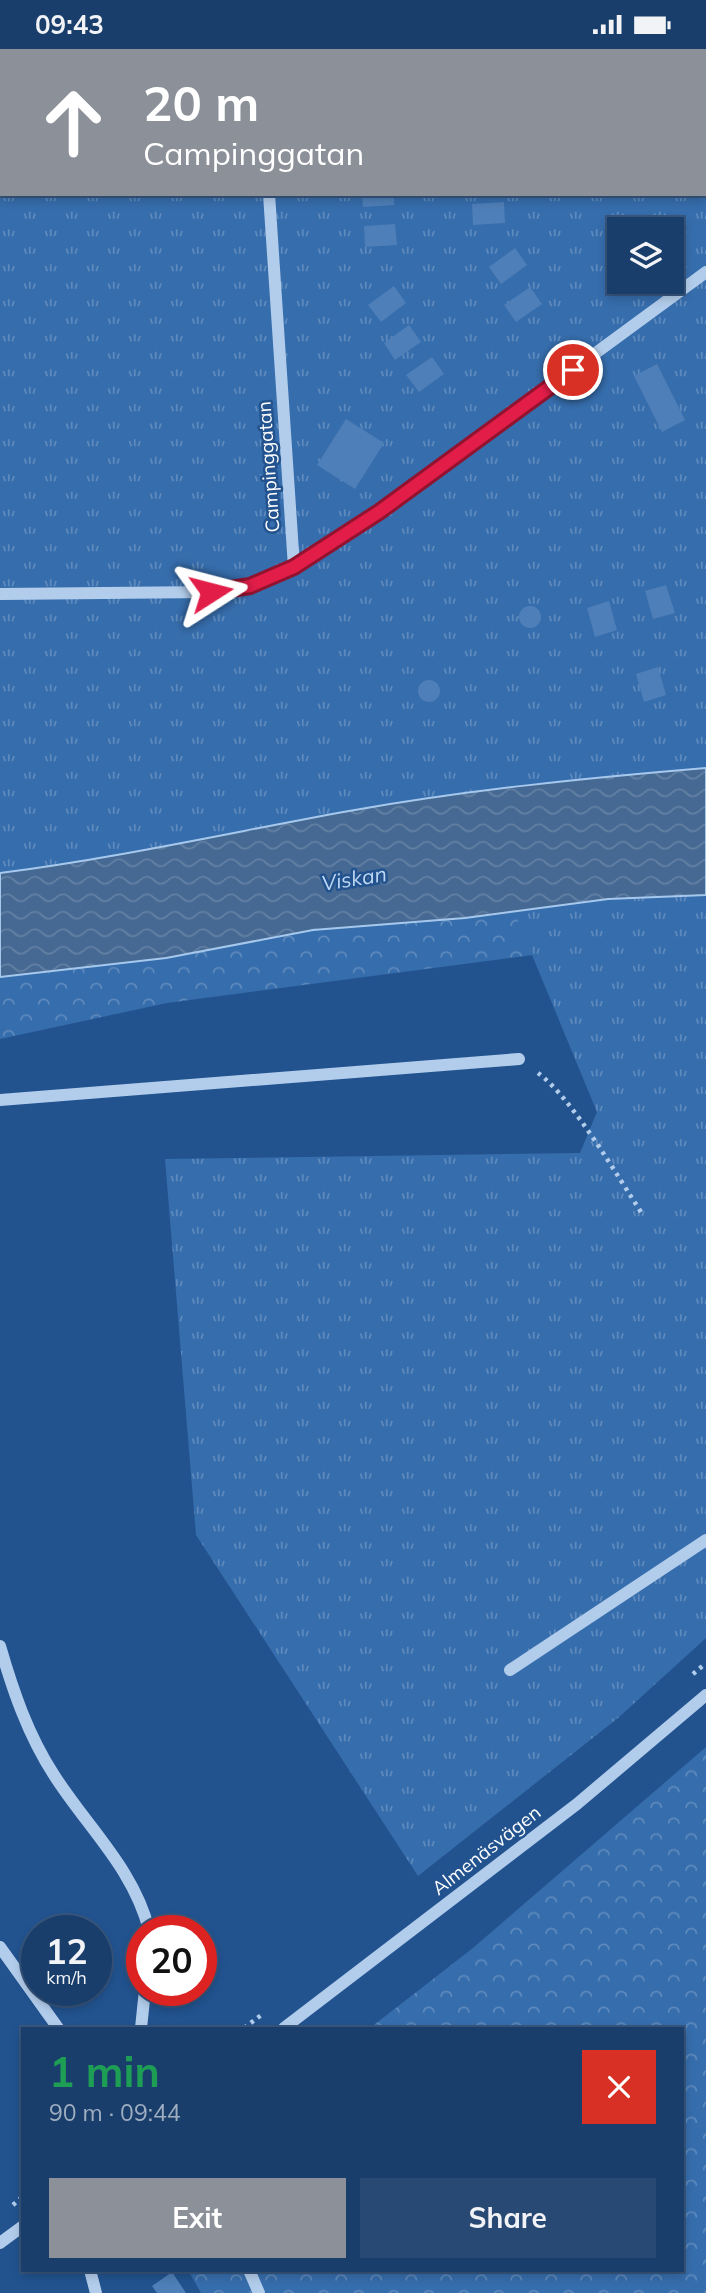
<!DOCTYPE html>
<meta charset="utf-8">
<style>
body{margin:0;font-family:Mulish,sans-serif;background:#274973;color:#f1f3f6;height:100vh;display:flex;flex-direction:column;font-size:26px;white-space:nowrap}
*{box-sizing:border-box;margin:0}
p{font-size:23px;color:#9faec1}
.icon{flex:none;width:38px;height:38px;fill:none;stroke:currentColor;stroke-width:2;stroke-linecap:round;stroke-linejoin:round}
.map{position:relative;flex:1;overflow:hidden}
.side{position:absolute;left:21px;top:1978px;width:663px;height:245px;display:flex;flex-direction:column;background:#1a3e6b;border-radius:0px;box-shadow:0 4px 10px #0003,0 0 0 2px #38577e}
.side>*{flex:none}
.guide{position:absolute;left:0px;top:0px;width:707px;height:147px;box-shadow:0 4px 10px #0003,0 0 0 2px #38577e;background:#8c9099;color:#fff;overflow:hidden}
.buttons{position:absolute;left:607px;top:168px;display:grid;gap:14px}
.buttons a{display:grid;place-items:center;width:77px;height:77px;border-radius:0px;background:#1a3e6b;box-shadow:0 4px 10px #0003,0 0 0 2px #38577e;font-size:35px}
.speed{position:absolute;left:21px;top:1866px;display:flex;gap:14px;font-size:35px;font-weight:700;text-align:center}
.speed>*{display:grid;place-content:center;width:91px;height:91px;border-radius:50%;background:#1a3e6b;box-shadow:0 4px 10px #0003,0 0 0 2px #38577e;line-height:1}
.speed small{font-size:18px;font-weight:400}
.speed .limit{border:10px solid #d22;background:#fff;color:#111}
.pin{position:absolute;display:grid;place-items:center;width:60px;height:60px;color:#fff;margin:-30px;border:4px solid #fff;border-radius:50%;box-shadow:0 2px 7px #0007}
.me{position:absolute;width:77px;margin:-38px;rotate:81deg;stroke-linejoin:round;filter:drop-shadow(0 0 5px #0008)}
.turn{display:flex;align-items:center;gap:24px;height:147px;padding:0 28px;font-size:32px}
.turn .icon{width:91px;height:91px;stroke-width:2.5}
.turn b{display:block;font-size:49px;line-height:60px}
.round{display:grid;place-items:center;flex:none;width:74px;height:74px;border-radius:0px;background:#274973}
.summary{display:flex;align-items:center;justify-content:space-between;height:119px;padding:0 28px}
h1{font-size:42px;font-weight:700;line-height:52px;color:#1e9e55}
.cta{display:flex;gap:14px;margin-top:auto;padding:14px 28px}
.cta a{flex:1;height:80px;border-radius:0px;background:#8c9099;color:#fff;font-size:28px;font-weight:700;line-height:80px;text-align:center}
.cta a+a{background:#274973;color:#f1f3f6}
.status{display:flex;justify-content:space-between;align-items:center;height:49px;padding:0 35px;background:#1a3e6b;direction:ltr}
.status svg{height:19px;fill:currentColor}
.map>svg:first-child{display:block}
</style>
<div class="status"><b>09:43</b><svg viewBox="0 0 49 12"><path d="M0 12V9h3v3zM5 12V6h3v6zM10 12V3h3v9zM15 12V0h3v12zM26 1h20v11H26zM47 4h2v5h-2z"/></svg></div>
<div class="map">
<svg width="706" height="2244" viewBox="0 0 706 2244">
<defs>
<pattern id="forest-crowns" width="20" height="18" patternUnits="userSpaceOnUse" patternTransform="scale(1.75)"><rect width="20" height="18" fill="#366dac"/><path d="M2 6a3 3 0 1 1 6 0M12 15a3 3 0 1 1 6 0" fill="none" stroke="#5e8abd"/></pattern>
<pattern id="park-tufts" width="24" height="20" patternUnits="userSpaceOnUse" patternTransform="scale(1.75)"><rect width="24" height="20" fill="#366dac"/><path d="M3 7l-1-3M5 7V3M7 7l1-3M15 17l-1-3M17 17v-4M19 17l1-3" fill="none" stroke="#5e8abd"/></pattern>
<pattern id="water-waves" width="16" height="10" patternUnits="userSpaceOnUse" patternTransform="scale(1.75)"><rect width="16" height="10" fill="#466993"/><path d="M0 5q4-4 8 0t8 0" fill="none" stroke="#6280a3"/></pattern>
</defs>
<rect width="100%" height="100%" fill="#22538f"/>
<path fill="url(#forest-crowns)" d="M 608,850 L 647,891 L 167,954 L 0,990 L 0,928 L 166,909 L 313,881 L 465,869 Z
M 706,1698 L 706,2244 L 201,2244 L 188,2221 L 682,2221 L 682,1979 L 370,1979 L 473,1899 Z"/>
<path fill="url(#park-tufts)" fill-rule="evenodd" d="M 0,0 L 706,0 L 706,1589 L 618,1669 L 418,1827 L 196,1486 L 165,1110 L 580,1104 L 597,1063 L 465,744 C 310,768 156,805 0,824 ZM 2,2 L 705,2 L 705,145 L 2,145 ZM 620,180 L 672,180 L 672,233 L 620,233 Z"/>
<path fill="url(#water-waves)" stroke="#a6c8ed" stroke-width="2" d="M 706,719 L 706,846 L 608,850 L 465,869 L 313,881 L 166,909 L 0,928 L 0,824 C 117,809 233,783 349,762 C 467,741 586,729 706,719 Z"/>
<path fill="#4f7fb8" d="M 362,145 L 394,145 L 394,156 L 363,158 Z
M 504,153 L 505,174 L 473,176 L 472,155 Z
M 395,175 L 397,196 L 365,198 L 364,177 Z
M 515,199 L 527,216 L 501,235 L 489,218 Z
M 394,237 L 406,254 L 381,273 L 368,256 Z
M 530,238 L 542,255 L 516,273 L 504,256 Z
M 409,276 L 421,293 L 395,311 L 384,294 Z
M 432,308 L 444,325 L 419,343 L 406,326 Z
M 657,315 L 685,371 L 662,383 L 634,327 Z
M 346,370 L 384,394 L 355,440 L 317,416 Z
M 666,536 L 675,564 L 653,570 L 645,542 Z
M 609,552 L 617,581 L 595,588 L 587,559 Z
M519 568a11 11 0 1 1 22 0a11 11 0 1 1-22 0Z
M 658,618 L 666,646 L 644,653 L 636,625 Z
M418 642a11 11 0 1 1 22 0a11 11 0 1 1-22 0Z
M 172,2223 L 186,2244 L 157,2244 L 152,2237 Z"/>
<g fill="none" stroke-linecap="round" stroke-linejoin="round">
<path stroke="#b2cdec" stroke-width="4.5" stroke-dasharray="3.5 5" stroke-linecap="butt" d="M 684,2 L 689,0
M 538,1024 C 573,1050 617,1127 643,1166
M 693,1625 L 706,1614
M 244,1979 L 264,1964
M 13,2156 L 23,2147"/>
<path stroke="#b2cdec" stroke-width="12" d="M 260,0 L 260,2
M 269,145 L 294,518 L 379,463 L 706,223
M 0,545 L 210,543 L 250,537 L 294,518
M 0,1051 L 519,1010
M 0,1597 C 13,1642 28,1686 54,1726 C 87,1778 134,1820 149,1881
M 510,1621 L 706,1491
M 0,1898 L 58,1979
M 141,1979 L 145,1941
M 284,1979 L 577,1755 L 706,1646
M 0,2194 L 23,2177
M 90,2221 L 96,2244
M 249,2221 L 259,2244"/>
</g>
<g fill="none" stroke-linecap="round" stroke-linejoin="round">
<g stroke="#92132f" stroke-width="18">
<path id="route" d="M 211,543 L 250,537 L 294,518 L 379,463 L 573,321"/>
</g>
<use href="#route" stroke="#e11d48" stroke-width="12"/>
</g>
<g text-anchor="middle" stroke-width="5" stroke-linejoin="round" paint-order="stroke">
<g font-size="19" fill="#fff" stroke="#22538f">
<text transform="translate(268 418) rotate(-94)" y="7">Campinggatan</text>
<text transform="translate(486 1801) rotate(-38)" y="7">Almenäsvägen</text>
</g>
<g font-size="21" font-style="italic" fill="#bed7f3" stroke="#22538f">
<text transform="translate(354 830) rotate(-9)" y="7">Viskan</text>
</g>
</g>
</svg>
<div class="buttons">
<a><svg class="icon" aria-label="layers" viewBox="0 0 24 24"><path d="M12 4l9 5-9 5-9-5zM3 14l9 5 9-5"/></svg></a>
</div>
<div class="speed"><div>12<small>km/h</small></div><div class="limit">20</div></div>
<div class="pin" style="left:573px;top:321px;background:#d93025"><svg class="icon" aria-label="arrive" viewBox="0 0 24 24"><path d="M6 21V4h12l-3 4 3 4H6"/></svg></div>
<svg class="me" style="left:211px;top:543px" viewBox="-20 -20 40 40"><path d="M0-17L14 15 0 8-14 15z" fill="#e11d48" stroke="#fff" stroke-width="4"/></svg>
<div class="guide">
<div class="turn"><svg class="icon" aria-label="ahead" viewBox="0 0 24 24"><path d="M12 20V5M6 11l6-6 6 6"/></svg><div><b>20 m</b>Campinggatan</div></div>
</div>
<section class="side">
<div class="summary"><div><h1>1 min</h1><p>90 m · 09:44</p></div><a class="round" style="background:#d93025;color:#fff"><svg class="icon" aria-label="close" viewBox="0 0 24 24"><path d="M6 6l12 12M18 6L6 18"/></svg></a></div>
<div class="cta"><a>Exit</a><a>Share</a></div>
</section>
</div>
